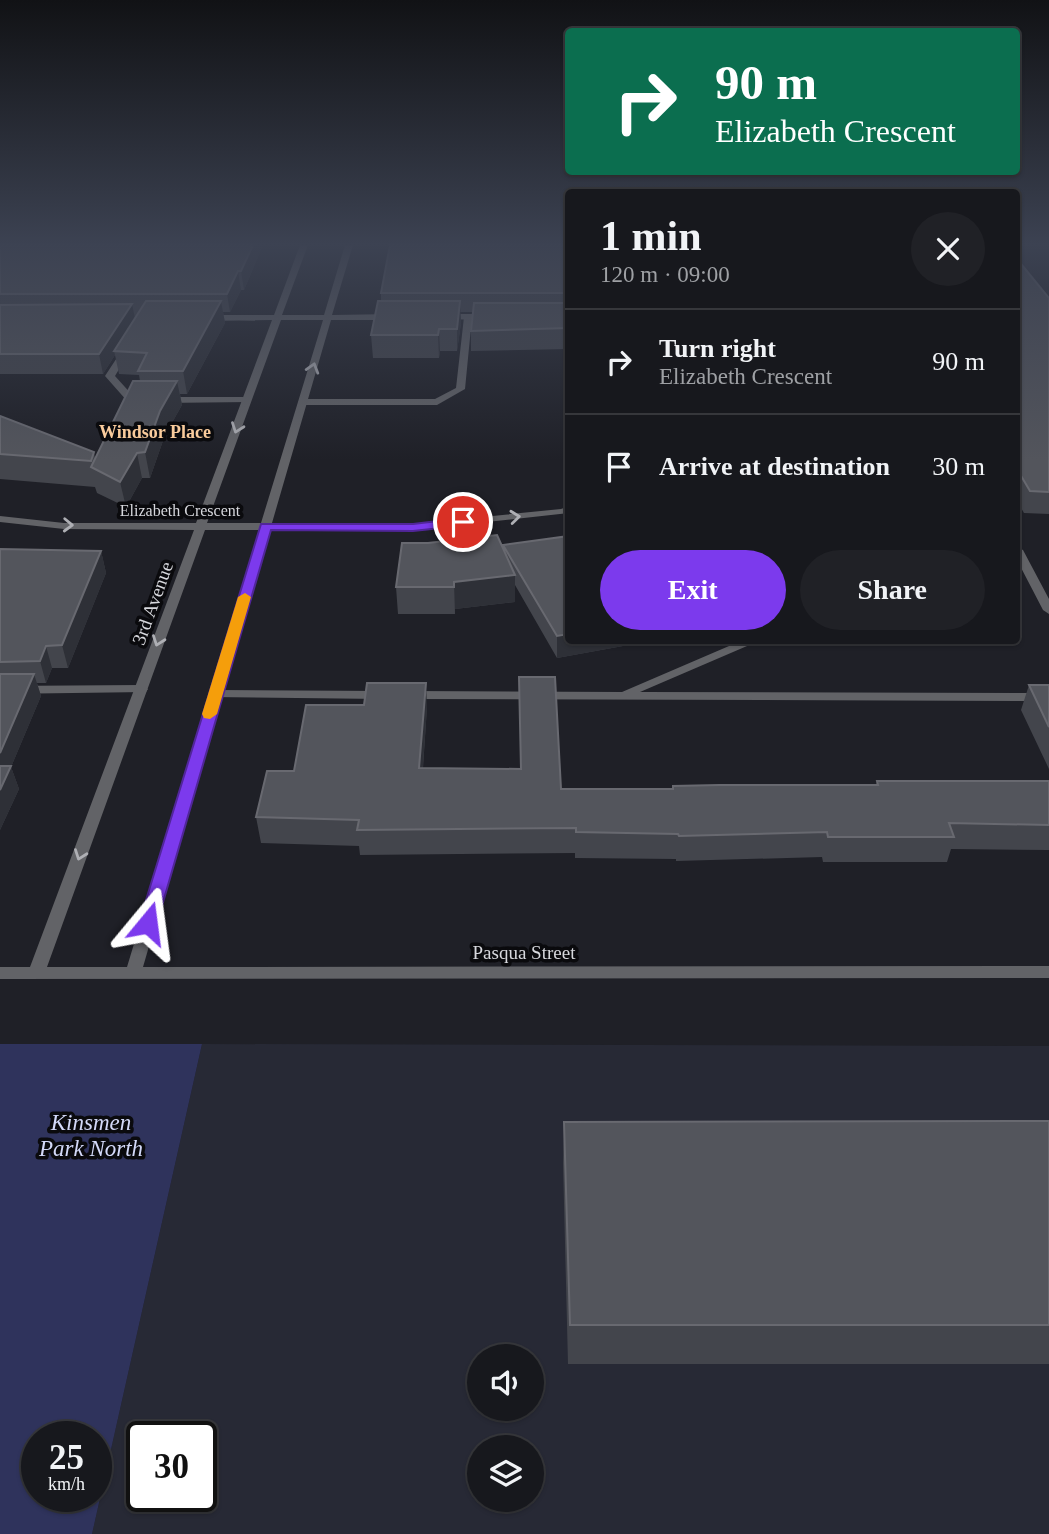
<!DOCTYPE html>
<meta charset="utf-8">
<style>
body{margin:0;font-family:"Times New Roman",serif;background:#202126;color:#f1f3f6;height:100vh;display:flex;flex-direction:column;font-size:26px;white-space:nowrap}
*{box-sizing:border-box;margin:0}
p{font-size:23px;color:#9ea0a4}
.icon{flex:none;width:38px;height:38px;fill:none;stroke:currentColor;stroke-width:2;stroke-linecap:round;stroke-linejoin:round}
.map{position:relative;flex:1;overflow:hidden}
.side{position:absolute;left:565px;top:189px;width:455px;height:455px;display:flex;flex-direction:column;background:#17181d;border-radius:7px;box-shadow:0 2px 5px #0004,0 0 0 2px #36373b}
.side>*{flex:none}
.banner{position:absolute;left:565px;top:28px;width:455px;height:147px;border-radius:7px;box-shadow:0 2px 5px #0004,0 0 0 2px #36373b;background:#0b6e4f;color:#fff;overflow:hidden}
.buttons{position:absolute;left:467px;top:1344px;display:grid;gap:14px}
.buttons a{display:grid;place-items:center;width:77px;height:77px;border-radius:50%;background:#17181d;box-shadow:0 2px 5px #0004,0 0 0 2px #36373b;font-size:35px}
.speed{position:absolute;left:21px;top:1421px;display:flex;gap:14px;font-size:35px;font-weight:700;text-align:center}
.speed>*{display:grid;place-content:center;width:91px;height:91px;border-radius:50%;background:#17181d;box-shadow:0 2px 5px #0004,0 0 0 2px #36373b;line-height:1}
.speed small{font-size:18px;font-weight:400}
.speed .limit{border:4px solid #111;border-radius:10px;background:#fff;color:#111}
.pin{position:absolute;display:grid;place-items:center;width:60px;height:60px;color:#fff;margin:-30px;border:4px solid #fff;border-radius:50%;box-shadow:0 2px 7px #0007}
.me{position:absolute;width:77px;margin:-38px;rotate:16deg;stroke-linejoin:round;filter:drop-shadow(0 0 5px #0008)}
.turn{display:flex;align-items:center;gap:24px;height:147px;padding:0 35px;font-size:32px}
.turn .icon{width:91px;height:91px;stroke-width:2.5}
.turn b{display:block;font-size:49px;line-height:60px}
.round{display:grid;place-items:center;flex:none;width:74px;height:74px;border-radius:37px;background:#202126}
.headline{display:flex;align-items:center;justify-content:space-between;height:119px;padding:0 35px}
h1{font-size:42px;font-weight:700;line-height:52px}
.cta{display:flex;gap:14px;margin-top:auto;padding:14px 35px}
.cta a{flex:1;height:80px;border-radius:42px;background:#7c3aed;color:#fff;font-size:28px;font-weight:700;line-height:80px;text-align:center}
.cta a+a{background:#202126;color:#f1f3f6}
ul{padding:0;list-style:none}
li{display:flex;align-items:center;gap:21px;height:105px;padding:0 35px;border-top:2px solid #36373b}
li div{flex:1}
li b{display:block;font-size:26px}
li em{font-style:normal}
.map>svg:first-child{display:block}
</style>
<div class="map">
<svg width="1049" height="1534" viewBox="0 0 1049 1534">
<rect width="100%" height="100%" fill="#1f2027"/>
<path fill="#272935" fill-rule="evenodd" d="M 202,1044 L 1049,1046 L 1049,1534 L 92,1534 ZM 480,1356 L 532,1356 L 532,1409 L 480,1409 ZM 142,1437 L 201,1437 L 201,1496 L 142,1496 ZM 480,1447 L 532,1447 L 532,1500 L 480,1500 Z"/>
<path fill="#2f335c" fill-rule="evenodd" d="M 0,1044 L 202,1044 L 92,1534 L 0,1534 ZM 37,1437 L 96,1437 L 96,1496 L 37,1496 Z"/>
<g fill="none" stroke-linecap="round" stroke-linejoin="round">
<path fill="#626367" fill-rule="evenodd" d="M 468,314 L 472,317 L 465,389 L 437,405 L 303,405 L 298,402 L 303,399 L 435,399 L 456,388 L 464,317 Z
M 127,346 L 131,349 L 115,376 L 134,397 L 144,398 L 144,402 L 128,402 L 105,376 L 124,347 Z
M 247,397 L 250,398 L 250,402 L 161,403 L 156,400 L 161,397 Z
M 1017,547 L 1023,550 L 1049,599 L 1049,614 L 1043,610 L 1017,560 Z
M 743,640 L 761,640 L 640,692 L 1049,693 L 1049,701 L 410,699 L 403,695 L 410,691 L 622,692 Z
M 141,685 L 148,689 L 146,692 L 0,694 L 0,686 Z
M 216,690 L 383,691 L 390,695 L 383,699 L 211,697 L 209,694 L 211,691 Z"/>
<path fill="#626367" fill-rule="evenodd" d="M 300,245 L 308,245 L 282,315 L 324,315 L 345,245 L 353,245 L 332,315 L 394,314 L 398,317 L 394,320 L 331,320 L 272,523 L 413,524 L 561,509 L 569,506 L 569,513 L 413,530 L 270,530 L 143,967 L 1049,966 L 1049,978 L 0,979 L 0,967 L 30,967 L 194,530 L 64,529 L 0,522 L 0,516 L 64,523 L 196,523 L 272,320 L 204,321 L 200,318 L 204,315 L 274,315 ZM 281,320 L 323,320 L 261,523 L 207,523 ZM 205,530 L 259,530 L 127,967 L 47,967 Z
M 442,314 L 489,314 L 493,317 L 489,320 L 439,319 L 438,317 Z"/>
</g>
<path fill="#43454c" d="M 0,245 L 263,245 L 244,290 L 241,290 L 230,312 L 223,312 L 225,323 L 187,394 L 180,394 L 182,405 L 165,435 L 150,478 L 142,478 L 126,507 L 97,493 L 95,487 L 0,479 L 0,416 L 94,452 L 95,458 L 140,381 L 139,375 L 119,374 L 115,355 L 103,374 L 0,374 Z
M 569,245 L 569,349 L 471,351 L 471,331 L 473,312 L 460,312 L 461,323 L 457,351 L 440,351 L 439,358 L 373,358 L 371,335 L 381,301 L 381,293 Z
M 1017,259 L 1049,298 L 1049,514 L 1024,513 L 1017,501 Z
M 503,545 L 645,642 L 557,658 L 515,585 L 515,602 L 455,609 L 455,614 L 398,614 L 396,587 L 503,550 Z
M 0,549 L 101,551 L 106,573 L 68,668 L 52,668 L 46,683 L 37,683 L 41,696 L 11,767 L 19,789 L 0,830 Z
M 1029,685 L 1049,685 L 1049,769 L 1021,710 Z
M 427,707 L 423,768 L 561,789 L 673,789 L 673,786 L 876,785 L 877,781 L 1049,781 L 1049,850 L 951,849 L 947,862 L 823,862 L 822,857 L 676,861 L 676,859 L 575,858 L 575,853 L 360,855 L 359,846 L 261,843 L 256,817 L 294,771 Z
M 1049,1121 L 1049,1364 L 568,1364 L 563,1163 L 564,1122 Z"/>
<path fill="#2e3037" d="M 253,245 L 263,245 L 244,290 L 241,271 Z
M 238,271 L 241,290 L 230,312 L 227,294 Z
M 221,301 L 225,323 L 187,394 L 183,371 Z
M 460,301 L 461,323 L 457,351 L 457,329 Z
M 132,304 L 136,323 L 114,351 L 115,355 L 103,374 L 99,354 Z
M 439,329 L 440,351 L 439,358 L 438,335 Z
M 177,381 L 182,405 L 165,435 L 150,478 L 145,452 L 160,411 Z
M 137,453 L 142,478 L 126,507 L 120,482 Z
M 101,551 L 106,573 L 68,668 L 62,645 Z
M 515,575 L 515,602 L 455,609 L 455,614 L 454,582 Z
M 569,634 L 569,640 L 646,640 L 645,642 L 557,658 L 557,636 Z
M 46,646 L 52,668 L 46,683 L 40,661 Z
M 34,674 L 41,696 L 11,767 L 19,789 L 0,830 L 0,753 Z
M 426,683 L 427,707 L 421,793 L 419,768 Z"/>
<path fill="#53555c" stroke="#686970" stroke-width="2" d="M 0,245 L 253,245 L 241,271 L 238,271 L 227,294 L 0,294 Z
M 390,245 L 569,245 L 569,293 L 381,293 Z
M 1017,259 L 1049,298 L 1049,492 L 1030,491 L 1017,469 Z
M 146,301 L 221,301 L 183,371 L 138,371 L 147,353 L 114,351 Z
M 378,301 L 460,301 L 457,329 L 439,329 L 438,335 L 371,335 Z
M 474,303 L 569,303 L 569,328 L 471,331 Z
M 132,304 L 99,354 L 0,354 L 0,305 Z
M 133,381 L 177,381 L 160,411 L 145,452 L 137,453 L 120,482 L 91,467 Z
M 0,416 L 94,452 L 91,461 L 0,454 Z
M 497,535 L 515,575 L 454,582 L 454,587 L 396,587 L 402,543 L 428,543 Z
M 569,536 L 569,634 L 557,636 L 503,545 Z
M 0,549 L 101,551 L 62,645 L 46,646 L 40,661 L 0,662 Z
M 0,674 L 34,674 L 0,753 Z
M 519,677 L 555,677 L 561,789 L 673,789 L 673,786 L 719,785 L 878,785 L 877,781 L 1049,781 L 1049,825 L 949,823 L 954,837 L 828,837 L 827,832 L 679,836 L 678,834 L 576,832 L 576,828 L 357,830 L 359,820 L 256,817 L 267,771 L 294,771 L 306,705 L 364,705 L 367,683 L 426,683 L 419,768 L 521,769 Z
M 1029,685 L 1049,685 L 1049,727 Z
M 0,766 L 11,766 L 0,790 Z
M 1049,1121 L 1049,1325 L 570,1325 L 564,1122 Z"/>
<defs><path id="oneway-chevron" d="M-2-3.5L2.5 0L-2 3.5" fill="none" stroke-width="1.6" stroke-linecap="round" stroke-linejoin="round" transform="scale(1.75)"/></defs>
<g stroke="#aeafb4">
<use href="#oneway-chevron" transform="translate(313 368) rotate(-73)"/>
<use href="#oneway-chevron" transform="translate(237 428) rotate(110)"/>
<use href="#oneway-chevron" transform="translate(515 517) rotate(-6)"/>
<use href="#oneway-chevron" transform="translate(68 525) rotate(2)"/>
<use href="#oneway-chevron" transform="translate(158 641) rotate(110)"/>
<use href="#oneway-chevron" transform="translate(80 855) rotate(110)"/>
</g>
<linearGradient id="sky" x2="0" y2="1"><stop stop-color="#111215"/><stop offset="0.53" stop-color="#3c4252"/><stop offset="1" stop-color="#3c4252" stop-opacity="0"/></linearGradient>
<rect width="1049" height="460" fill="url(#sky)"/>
<path fill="#7c3aed" stroke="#51269a" stroke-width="2" d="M 463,518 L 468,519 L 468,525 L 413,531 L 271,530 L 157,923 L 154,928 L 142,928 L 139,923 L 261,524 L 413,524 Z"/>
<path fill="#f59e0b" d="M 245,593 L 251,597 L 217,714 L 210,719 L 204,718 L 202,714 L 238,597 Z"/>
<g text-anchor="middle" stroke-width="7" stroke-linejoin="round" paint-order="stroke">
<g font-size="16" fill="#d7d8dd" stroke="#0a0a0d">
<text x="180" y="516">Elizabeth Crescent</text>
</g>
<g font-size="18" font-weight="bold" fill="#f9cb9c" stroke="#0a0a0d">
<text x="155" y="438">Windsor Place</text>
</g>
<g font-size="19" fill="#d7d8dd" stroke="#0a0a0d">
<text transform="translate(152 603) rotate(-70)" y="7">3rd Avenue</text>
<text x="524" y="959">Pasqua Street</text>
</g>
<g font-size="23" font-style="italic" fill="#d3d9f8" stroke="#0a0a0d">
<text x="91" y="1130">Kinsmen<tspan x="91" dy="26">Park North</tspan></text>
</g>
</g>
</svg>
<div class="buttons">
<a><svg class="icon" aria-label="sound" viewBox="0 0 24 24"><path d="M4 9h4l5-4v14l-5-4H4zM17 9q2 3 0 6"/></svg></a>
<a><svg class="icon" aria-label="layers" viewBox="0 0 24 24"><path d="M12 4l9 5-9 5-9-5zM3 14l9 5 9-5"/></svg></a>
</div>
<div class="speed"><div>25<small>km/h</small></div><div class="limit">30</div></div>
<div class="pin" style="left:463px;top:522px;background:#d93025"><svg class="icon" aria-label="arrive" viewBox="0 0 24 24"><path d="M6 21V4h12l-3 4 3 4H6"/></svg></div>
<svg class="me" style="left:148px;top:923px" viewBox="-20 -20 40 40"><path d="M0-17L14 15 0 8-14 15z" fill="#7c3aed" stroke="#fff" stroke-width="4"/></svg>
<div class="banner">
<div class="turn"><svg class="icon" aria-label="right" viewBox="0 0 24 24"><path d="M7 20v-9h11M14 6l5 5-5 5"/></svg><div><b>90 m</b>Elizabeth Crescent</div></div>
</div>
<section class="side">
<div class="headline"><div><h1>1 min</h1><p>120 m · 09:00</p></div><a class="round"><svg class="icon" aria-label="close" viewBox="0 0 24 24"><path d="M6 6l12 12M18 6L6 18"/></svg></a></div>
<ul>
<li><svg class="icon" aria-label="right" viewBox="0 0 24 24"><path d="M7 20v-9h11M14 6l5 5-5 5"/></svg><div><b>Turn right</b><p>Elizabeth Crescent</p></div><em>90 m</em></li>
<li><svg class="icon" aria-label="arrive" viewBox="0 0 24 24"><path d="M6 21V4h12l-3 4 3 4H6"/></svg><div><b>Arrive at destination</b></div><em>30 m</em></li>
</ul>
<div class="cta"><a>Exit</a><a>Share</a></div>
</section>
</div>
